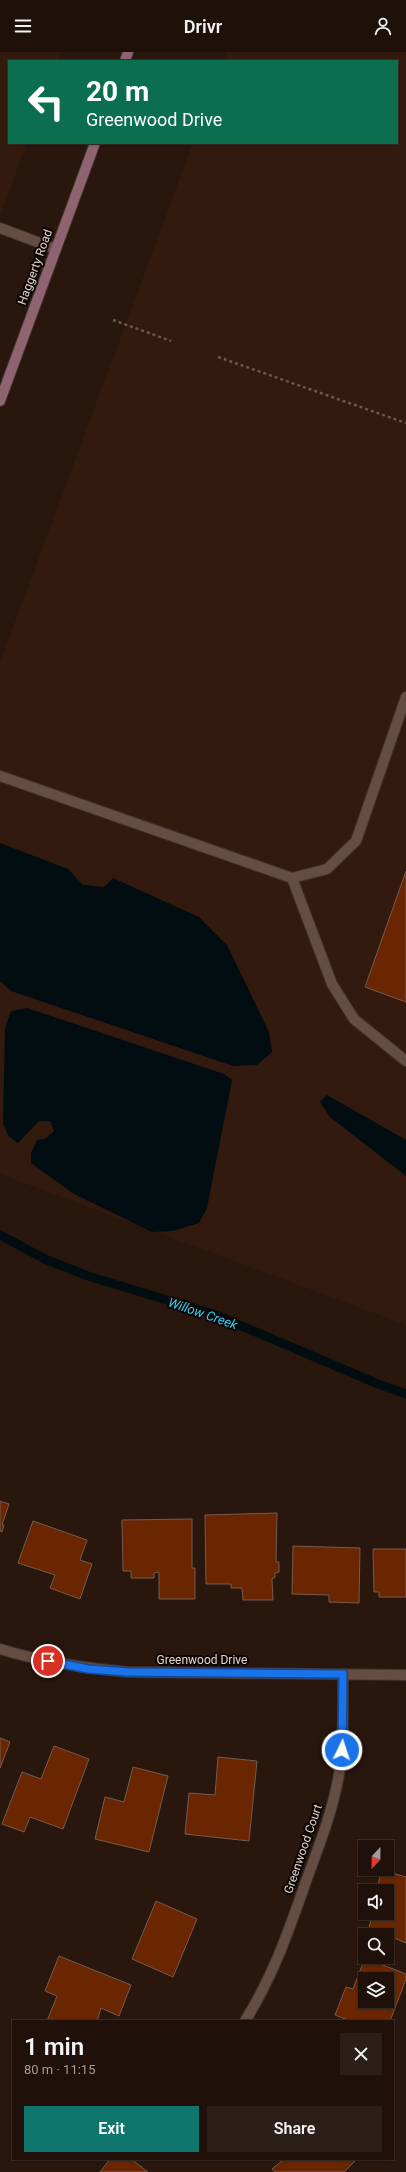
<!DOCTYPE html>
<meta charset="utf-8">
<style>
body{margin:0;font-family:Roboto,sans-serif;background:#2c1e18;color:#f1f3f6;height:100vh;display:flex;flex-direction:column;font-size:15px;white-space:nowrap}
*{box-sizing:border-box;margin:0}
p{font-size:13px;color:#a19d9c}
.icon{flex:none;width:22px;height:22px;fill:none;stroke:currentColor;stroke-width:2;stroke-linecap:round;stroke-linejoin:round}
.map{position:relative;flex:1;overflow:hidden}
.details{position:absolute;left:12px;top:1968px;width:382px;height:140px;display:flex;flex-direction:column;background:#1f100a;border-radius:0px;box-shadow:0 1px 3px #0004,0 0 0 1px #3c302b}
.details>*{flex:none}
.guide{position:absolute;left:8px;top:8px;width:390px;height:84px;border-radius:0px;box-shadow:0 1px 3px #0004,0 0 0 1px #3c302b;background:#0b6e4f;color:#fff;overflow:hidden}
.needle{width:26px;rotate:202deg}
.tools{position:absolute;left:358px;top:1788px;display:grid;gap:8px}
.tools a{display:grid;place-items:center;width:36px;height:36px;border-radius:0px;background:#1f100a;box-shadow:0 1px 3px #0004,0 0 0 1px #3c302b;font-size:20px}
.pin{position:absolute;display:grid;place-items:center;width:34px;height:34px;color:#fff;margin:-17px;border:2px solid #fff;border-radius:50%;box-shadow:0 1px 4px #0007}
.me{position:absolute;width:44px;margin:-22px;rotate:4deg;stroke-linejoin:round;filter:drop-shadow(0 0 3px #0008)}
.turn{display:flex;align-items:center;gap:14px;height:84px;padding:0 12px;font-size:18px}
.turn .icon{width:52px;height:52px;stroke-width:2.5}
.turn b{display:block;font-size:28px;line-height:34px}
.round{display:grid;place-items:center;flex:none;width:42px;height:42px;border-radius:0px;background:#2c1e18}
.summary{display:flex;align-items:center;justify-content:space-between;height:68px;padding:0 12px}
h1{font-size:24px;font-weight:600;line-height:30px}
.action{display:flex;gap:8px;margin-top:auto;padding:8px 12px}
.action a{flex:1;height:46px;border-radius:0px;background:#0f766e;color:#fff;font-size:16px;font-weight:600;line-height:46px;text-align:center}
.action a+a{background:#2c1e18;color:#f1f3f6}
header{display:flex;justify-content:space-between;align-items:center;height:52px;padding:0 12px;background:#1f100a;font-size:18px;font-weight:600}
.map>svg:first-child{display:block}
</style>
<header><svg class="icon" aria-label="menu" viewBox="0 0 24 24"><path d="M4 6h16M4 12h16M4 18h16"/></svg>Drivr<svg class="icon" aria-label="person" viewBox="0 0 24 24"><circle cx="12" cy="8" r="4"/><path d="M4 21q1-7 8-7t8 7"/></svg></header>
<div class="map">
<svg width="406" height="2120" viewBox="0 0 406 2120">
<rect width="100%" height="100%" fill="#29160d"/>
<path fill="#331a0e" d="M 0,0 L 60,0 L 57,9 L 9,9 L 9,91 L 27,91 L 0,164 Z
M 227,0 L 406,0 L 406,1273 L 0,1122 L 0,610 L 193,91 L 397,91 L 397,9 L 224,9 Z"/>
<path fill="#020d11" d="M 0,791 L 68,817 L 83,833 L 104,835 L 113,826 L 199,865 L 227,893 L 269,980 L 272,1000 L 257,1013 L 233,1014 L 11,939 L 0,929 Z
M 27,956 L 224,1022 L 232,1028 L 207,1156 L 199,1171 L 173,1179 L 152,1180 L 74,1142 L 31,1111 L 31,1101 L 37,1088 L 45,1087 L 54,1079 L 50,1069 L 39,1069 L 18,1091 L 9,1085 L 3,1071 L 5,977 L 11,959 Z
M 327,1043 L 406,1088 L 406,1124 L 330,1065 L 320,1050 Z"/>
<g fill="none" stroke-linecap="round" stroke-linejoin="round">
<path stroke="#020d11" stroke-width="9" d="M 0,1183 L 45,1207 L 88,1224 L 216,1263 L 378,1332 L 406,1342"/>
</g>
<path fill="#692600" stroke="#745c51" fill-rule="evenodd" d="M 406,819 L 406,950 L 365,935 Z
M 0,1449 L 9,1452 L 2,1473 L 4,1473 L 2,1480 L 0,1479 Z
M 277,1461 L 276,1510 L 279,1510 L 279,1520 L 275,1521 L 275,1525 L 272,1527 L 273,1548 L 243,1548 L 242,1536 L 231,1536 L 231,1532 L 206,1532 L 205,1463 Z
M 192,1467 L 192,1516 L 195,1516 L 195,1547 L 159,1547 L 159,1520 L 154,1521 L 154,1526 L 131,1526 L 131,1519 L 123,1519 L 122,1468 Z
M 33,1469 L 87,1488 L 80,1508 L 92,1512 L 80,1547 L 50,1536 L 55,1523 L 18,1511 Z
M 293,1494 L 360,1496 L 359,1551 L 329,1550 L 329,1543 L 292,1542 Z
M 373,1497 L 406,1497 L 406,1545 L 379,1545 L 379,1540 L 374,1540 Z
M 0,1686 L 10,1690 L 0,1716 Z
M 54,1694 L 89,1707 L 63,1777 L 30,1765 L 24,1780 L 2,1772 L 22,1720 L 41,1727 Z
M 218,1705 L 257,1709 L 249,1789 L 185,1782 L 189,1741 L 215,1743 Z
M 133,1715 L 168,1724 L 149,1800 L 95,1787 L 105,1745 L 124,1750 Z
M 382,1818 L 406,1825 L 406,1891 L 387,1883 L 368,1879 L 373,1861 L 387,1861 L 387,1839 L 376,1839 Z
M 156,1849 L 197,1867 L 173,1925 L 132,1907 Z
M 59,1904 L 131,1933 L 119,1964 L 101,1956 L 97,1969 L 47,1969 L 57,1944 L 45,1939 Z
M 365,1906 L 406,1922 L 406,1927 L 390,1969 L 350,1969 L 335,1963 L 346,1935 L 353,1937 ZM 365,1927 L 387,1927 L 387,1949 L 365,1949 Z
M 110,2107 L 131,2107 L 148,2120 L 100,2120 Z
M 284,2107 L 353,2107 L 355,2109 L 344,2120 L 275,2120 L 272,2117 Z"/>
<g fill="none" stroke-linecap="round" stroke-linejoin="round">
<g stroke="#3f312e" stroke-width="12">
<path id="lane" d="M 0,176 L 56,197
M 0,724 L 292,826 L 327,817 L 356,789 L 406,645
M 292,826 L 332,932 L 354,967 L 406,1009"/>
</g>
<g stroke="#3f312e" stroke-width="12">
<path id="street" d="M 0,1597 C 42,1610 85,1616 128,1620 L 406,1623
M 245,1969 C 275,1921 289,1877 308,1824 C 320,1791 333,1758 339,1722 C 344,1689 343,1656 343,1622"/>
</g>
<g stroke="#3f312e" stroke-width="12">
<path id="secondary" d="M 125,9 L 128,0
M 0,349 L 95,91"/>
</g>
<path stroke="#695850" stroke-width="2.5" stroke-dasharray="3 3" stroke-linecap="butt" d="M 113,268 L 171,289
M 218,305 L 406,371"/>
<use href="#lane" stroke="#644d42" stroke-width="10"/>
<use href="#street" stroke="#644d42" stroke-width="10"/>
<use href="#secondary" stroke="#8e6470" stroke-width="10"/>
</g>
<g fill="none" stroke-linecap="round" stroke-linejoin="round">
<g stroke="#114b97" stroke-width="10">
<path id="route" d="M 48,1609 L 88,1617 L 128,1620 L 343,1622 L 342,1698"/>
</g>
<use href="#route" stroke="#1a73e8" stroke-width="7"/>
</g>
<g text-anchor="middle" stroke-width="4" stroke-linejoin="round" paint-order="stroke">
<g font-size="12" fill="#e4d6d0" stroke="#0c0503">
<text transform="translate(35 215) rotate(-70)" y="4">Haggerty Road</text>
<text x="202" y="1612">Greenwood Drive</text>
<text transform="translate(303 1797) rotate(-71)" y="4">Greenwood Court</text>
</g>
<g font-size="13" font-style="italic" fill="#2ed4fa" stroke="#0c0503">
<text transform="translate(203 1261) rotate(19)" y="5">Willow Creek</text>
</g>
</g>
</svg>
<div class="tools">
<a><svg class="needle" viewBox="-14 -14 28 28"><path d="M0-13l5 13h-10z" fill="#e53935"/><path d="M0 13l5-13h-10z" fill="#a19d9c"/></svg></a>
<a><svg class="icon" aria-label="sound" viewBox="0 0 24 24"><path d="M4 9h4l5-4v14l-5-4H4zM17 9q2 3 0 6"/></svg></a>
<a><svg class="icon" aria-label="search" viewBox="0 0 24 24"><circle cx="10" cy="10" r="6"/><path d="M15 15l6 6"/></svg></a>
<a><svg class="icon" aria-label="layers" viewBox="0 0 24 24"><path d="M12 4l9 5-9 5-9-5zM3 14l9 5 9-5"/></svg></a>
</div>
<div class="pin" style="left:48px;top:1609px;background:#d93025"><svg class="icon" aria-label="arrive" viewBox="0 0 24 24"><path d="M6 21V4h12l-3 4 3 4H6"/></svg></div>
<svg class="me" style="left:342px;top:1698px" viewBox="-20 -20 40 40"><circle r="17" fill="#1a73e8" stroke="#fff" stroke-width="3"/><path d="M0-11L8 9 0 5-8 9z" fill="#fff"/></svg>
<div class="guide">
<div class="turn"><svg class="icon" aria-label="left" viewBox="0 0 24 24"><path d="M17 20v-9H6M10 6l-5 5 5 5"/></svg><div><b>20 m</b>Greenwood Drive</div></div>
</div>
<section class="details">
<div class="summary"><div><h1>1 min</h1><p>80 m · 11:15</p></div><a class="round"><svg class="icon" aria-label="close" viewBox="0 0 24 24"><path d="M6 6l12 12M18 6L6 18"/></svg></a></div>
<div class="action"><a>Exit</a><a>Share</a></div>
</section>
</div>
